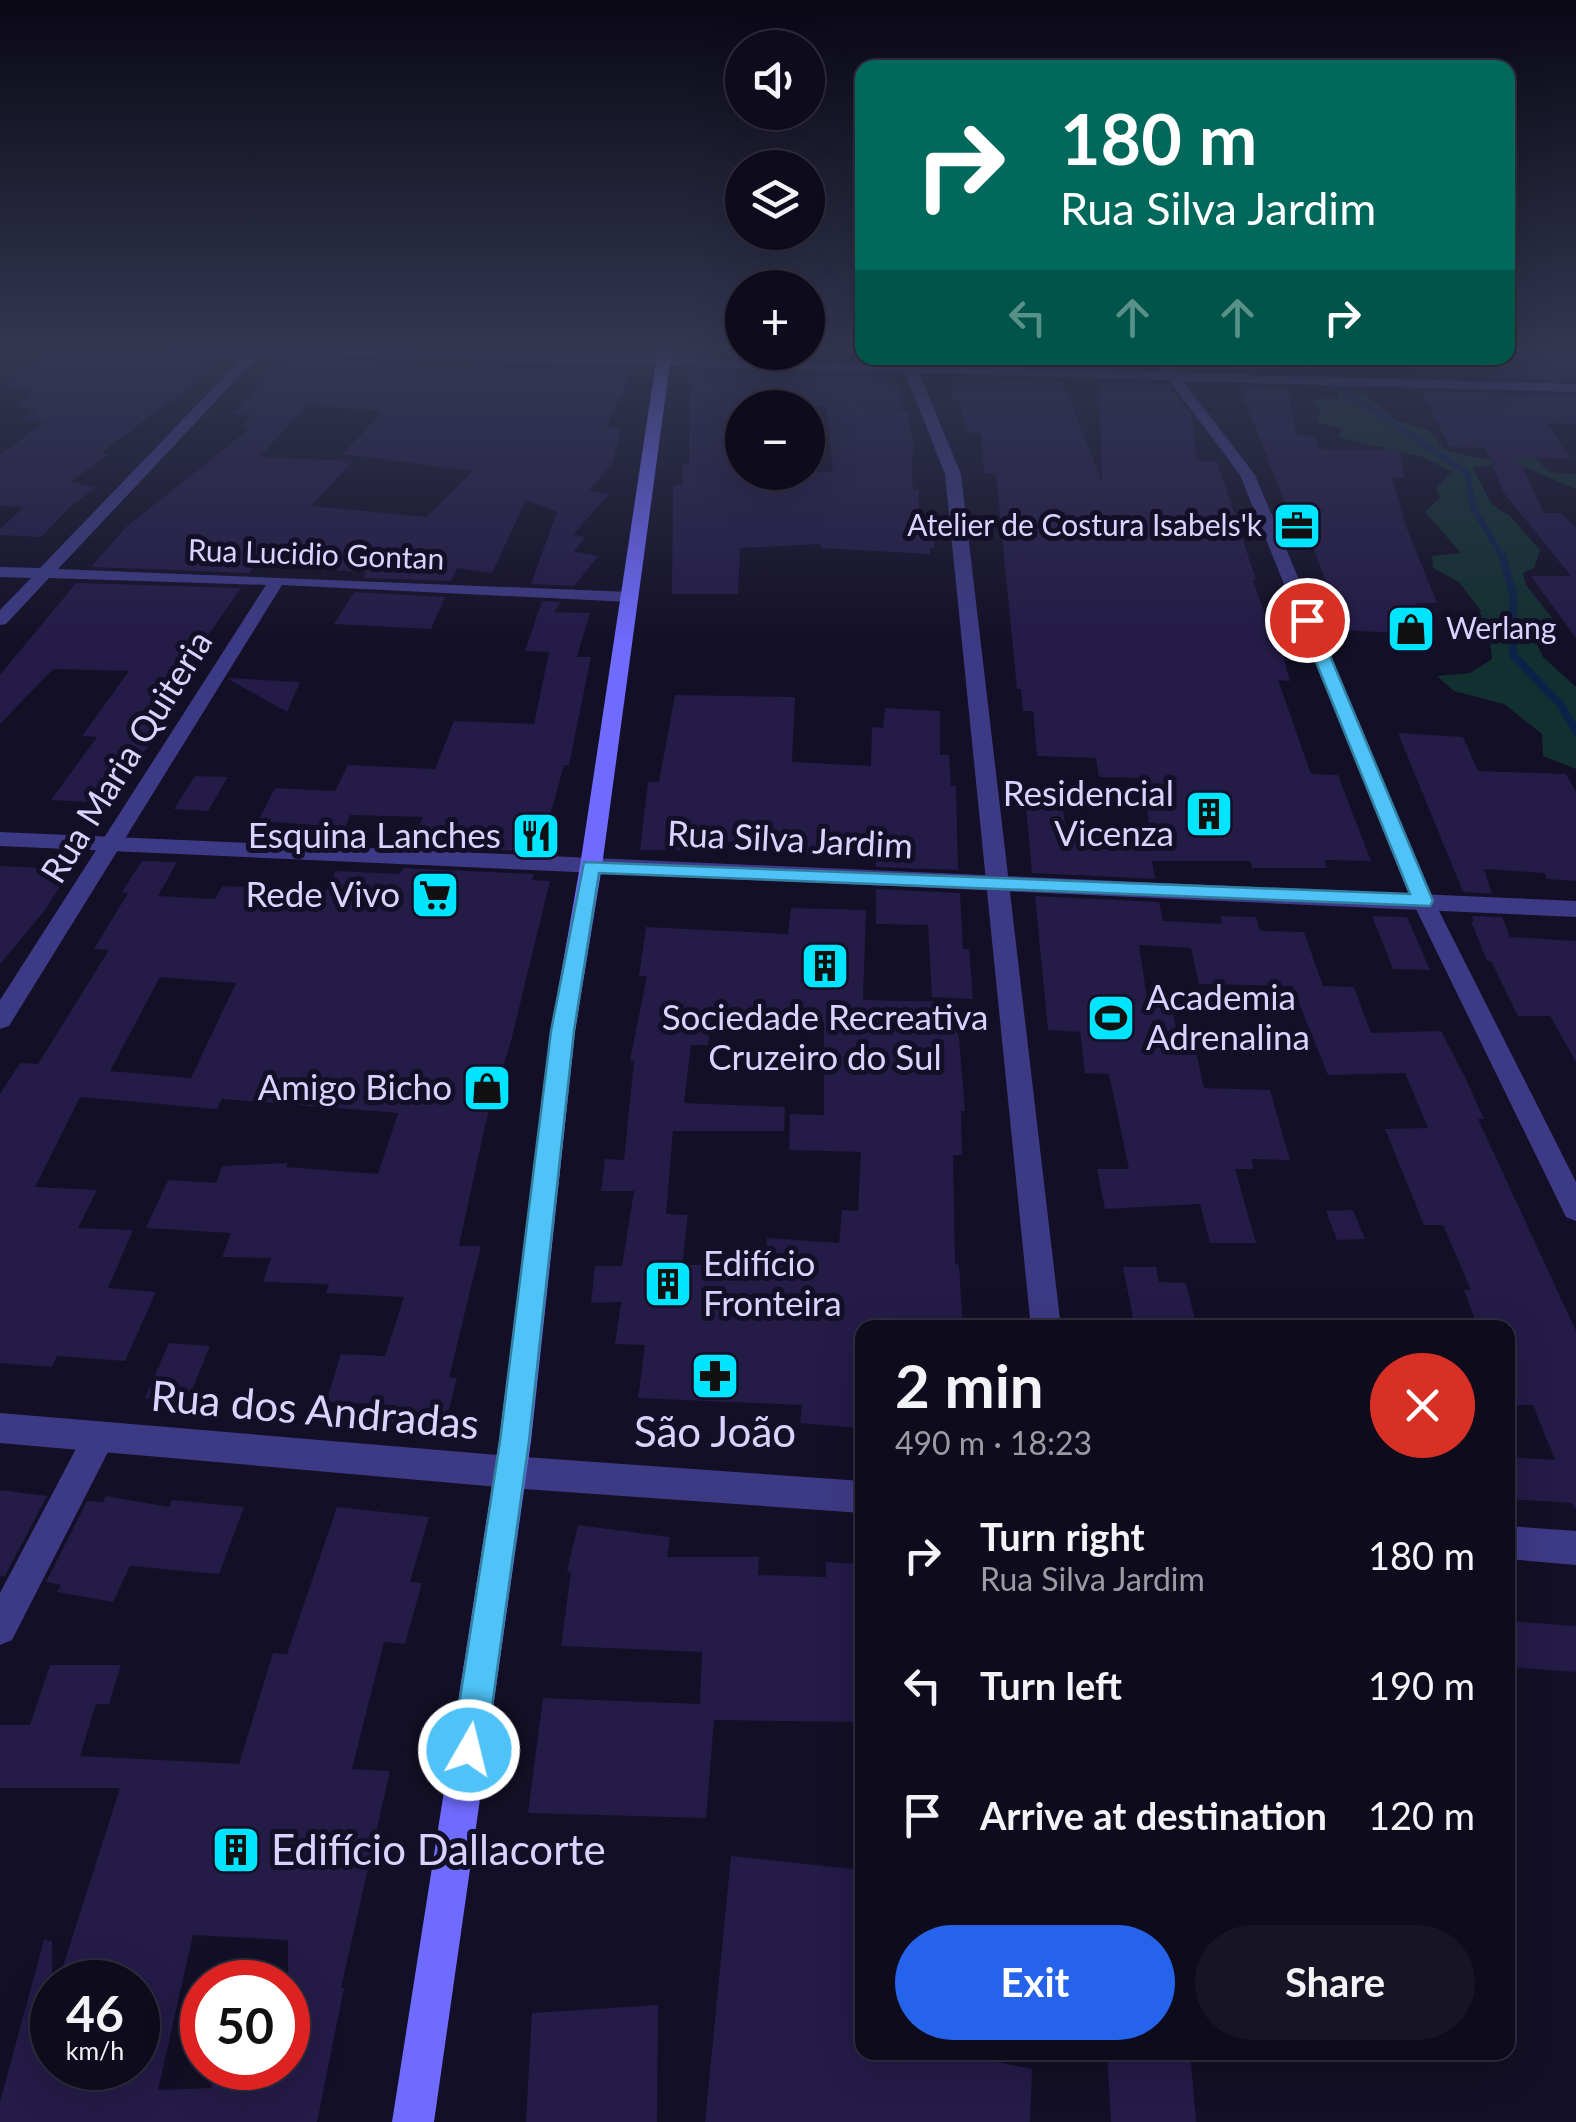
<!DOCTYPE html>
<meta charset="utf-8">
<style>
body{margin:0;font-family:Lato,sans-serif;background:#171425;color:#f1f3f6;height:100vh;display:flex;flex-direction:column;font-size:38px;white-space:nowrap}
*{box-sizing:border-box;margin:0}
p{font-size:32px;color:#9b9ba3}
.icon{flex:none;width:55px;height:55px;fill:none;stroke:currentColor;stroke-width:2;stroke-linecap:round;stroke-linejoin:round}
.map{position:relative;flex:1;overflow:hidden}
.panel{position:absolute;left:855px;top:1320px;width:660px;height:740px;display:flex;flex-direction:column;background:#0e0b1c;border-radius:20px;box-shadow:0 10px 40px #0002,0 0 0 2px #2e2b3b}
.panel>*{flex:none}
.hud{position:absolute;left:855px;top:60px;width:660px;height:305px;border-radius:20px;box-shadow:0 10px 40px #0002,0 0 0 2px #2e2b3b;background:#00695c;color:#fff;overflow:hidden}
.controls{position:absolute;left:725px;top:30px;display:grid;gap:20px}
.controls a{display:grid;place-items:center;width:100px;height:100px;border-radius:50%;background:#0e0b1c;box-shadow:0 10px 40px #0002,0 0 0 2px #2e2b3b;font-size:50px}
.speed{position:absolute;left:30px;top:1960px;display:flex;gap:20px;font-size:50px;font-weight:700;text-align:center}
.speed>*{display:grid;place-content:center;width:130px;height:130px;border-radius:50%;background:#0e0b1c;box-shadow:0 10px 40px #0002,0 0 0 2px #2e2b3b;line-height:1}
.speed small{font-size:25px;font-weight:400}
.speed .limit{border:15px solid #d22;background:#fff;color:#111}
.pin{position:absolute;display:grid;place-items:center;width:85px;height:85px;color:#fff;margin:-42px;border:5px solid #fff;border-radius:50%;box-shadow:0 2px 10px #0007}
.me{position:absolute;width:110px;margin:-55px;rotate:8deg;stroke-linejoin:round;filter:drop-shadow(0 0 8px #0008)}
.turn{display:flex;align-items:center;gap:35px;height:210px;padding:0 40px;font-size:45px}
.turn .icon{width:130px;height:130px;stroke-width:2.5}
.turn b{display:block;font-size:70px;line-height:85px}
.lanes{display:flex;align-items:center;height:95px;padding:0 40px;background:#0003;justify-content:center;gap:50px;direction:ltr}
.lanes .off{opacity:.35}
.round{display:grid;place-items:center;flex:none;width:105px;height:105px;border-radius:52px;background:#171425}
.overview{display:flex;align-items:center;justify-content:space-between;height:170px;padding:0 40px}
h1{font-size:60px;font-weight:700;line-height:75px}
.primary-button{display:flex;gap:20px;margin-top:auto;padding:20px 40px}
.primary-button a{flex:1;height:115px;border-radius:60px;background:#2563eb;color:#fff;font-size:40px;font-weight:700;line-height:115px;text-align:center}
.primary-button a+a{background:#171425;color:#f1f3f6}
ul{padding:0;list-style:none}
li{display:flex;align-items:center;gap:30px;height:130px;padding:0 40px}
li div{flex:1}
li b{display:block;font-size:38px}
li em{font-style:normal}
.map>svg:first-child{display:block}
</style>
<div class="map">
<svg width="1576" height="2122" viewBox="0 0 1576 2122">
<rect width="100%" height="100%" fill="#130f26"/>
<path fill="#12302f" d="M 1336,388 L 1362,391 L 1396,420 L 1429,430 L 1445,450 L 1492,461 L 1519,453 L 1534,457 L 1549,472 L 1576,474 L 1576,489 L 1512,462 L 1473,468 L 1492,505 L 1510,516 L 1540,550 L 1534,568 L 1523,573 L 1526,585 L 1553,619 L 1545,625 L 1529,628 L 1543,657 L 1576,687 L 1576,769 L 1543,756 L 1542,734 L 1504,704 L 1454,691 L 1437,676 L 1470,673 L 1492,659 L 1490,640 L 1471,621 L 1481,611 L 1459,582 L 1433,568 L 1432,556 L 1461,553 L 1425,512 L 1440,498 L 1436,488 L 1452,472 L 1423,457 L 1337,437 L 1343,429 L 1318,422 L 1316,419 L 1322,413 L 1313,399 L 1338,399 Z"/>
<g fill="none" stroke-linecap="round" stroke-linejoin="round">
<path stroke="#0c2248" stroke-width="6" d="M 1293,358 L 1467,473 L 1474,509 L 1503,558"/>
<path stroke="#0c2248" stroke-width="8" d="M 1502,555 L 1513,594 L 1513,655 L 1561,705 L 1576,731"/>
</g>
<path fill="#241b47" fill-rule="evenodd" d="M 1508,348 L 1576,348 L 1576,380 L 1413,376 L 1403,358 L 1508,358 Z
M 57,356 L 212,359 L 176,397 L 101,453 L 109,454 L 70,482 L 97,487 L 72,505 L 41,537 L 0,535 L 0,529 L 24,507 L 0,506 L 0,454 L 46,422 L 22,420 L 37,408 L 16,407 L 35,391 L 4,390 L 40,358 Z
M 285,358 L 384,361 L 381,366 L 469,370 L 633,369 L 606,428 L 621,428 L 612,464 L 589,490 L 609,494 L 573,535 L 585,537 L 574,552 L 598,556 L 574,586 L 531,584 L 557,512 L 526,500 L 492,573 L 457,568 L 451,581 L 363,578 L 367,572 L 269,566 L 254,566 L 250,573 L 91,567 L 125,528 L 248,430 L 243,424 L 252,415 L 232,414 ZM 307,405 L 383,411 L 343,454 L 472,471 L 427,517 L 311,506 L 353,461 L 259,457 Z
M 947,358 L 1053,358 L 1056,365 L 948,362 Z
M 1228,358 L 1282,358 L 1285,372 L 1233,371 Z
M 690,370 L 759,372 L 759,376 L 899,377 L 901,411 L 907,411 L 913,442 L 912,477 L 913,490 L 919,490 L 918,519 L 934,519 L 934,548 L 930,548 L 930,554 L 820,548 L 821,544 L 740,548 L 738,594 L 672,594 L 673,486 L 683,485 L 682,464 L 689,464 ZM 826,406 L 833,472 L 742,472 L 742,407 Z
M 949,378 L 1062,381 L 1102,482 L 1099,382 L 1167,384 L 1192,416 L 1197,461 L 1217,461 L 1256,580 L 1253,580 L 1275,644 L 1280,644 L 1290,681 L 1278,680 L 1311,774 L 1338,775 L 1371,861 L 1324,860 L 1327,868 L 1252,868 L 1250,861 L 1152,861 L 1155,879 L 1032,873 L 1026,808 L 1063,810 L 1066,829 L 1151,832 L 1141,778 L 1099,777 L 1096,758 L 1037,756 L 1033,711 L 1023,711 L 1021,689 L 1017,689 L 996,474 L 984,473 L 981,433 L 969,433 L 958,400 L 952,400 Z
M 1239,386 L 1288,388 L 1296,435 L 1314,436 L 1320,449 L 1399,450 L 1404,478 L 1392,477 L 1405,524 L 1437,603 L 1416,603 L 1430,635 L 1344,630 L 1313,547 L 1302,546 Z
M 1421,391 L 1576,396 L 1576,424 L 1547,423 L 1571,459 L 1517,456 L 1544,513 L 1561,513 L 1576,528 L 1576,638 L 1531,576 L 1571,576 L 1504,493 L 1485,448 L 1450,447 Z
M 76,583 L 241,588 L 175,682 L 185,683 L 142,745 L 149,745 L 108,803 L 51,800 L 97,737 L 82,736 L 129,671 L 53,669 L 0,724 L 0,675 Z
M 354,592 L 445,597 L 431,629 L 334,624 Z
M 542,601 L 561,602 L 554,612 L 590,613 L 577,657 L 591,657 L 569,765 L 564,765 L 540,852 L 411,846 L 423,817 L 350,815 L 345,827 L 258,821 L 275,788 L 335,791 L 348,765 L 435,769 L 454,721 L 534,724 L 549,652 L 525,651 Z
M 228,679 L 229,678 L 300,682 L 287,712 Z
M 675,695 L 795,697 L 792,762 L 871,766 L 872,727 L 883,728 L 885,708 L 940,711 L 940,755 L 949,755 L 951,786 L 956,786 L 958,870 L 876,867 L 876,857 L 791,855 L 791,845 L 713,841 L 712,851 L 640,850 L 648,782 L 659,782 Z
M 1398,733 L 1463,737 L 1478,771 L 1566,774 L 1576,792 L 1576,881 L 1547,879 L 1544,873 L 1484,869 L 1492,894 L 1463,892 Z
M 195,776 L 228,777 L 208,811 L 174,809 Z
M 142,861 L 177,862 L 158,896 L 215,899 L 222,886 L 326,891 L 336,871 L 400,874 L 403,868 L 534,874 L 532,880 L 550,881 L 511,1041 L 486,1121 L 459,1246 L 481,1246 L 449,1378 L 457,1378 L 444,1429 L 390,1425 L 396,1405 L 326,1402 L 341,1354 L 385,1356 L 404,1297 L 326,1293 L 329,1284 L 263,1282 L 271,1258 L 222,1257 L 231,1233 L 146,1228 L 168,1180 L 216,1183 L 222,1166 L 288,1163 L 286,1167 L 378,1174 L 398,1113 L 222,1099 L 217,1109 L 80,1097 L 35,1187 L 97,1190 L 78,1228 L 133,1230 L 108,1288 L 156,1292 L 125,1361 L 57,1356 L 52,1367 L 0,1363 L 0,1094 L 20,1063 L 38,1064 L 109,950 L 94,949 L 128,893 L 122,892 ZM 160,977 L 236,983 L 191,1078 L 110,1071 Z
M 0,866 L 71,869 L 45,910 L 0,964 Z
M 876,889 L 960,893 L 963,949 L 969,949 L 973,999 L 932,997 L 928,925 L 876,924 Z
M 1035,896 L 1159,902 L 1163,921 L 1222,924 L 1220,916 L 1256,917 L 1260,931 L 1304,932 L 1323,986 L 1354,987 L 1371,1033 L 1441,1031 L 1466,1079 L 1484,1119 L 1478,1119 L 1576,1331 L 1576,1509 L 1572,1503 L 1508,1499 L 1508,1457 L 1555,1460 L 1533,1405 L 1508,1405 L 1508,1328 L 1478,1328 L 1464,1290 L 1471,1290 L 1443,1225 L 1424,1225 L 1385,1129 L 1428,1128 L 1405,1073 L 1328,1075 L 1292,986 L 1199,984 L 1191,948 L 1139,945 L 1148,1005 L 1172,1006 L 1179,1046 L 1195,1047 L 1204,1088 L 1270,1090 L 1290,1160 L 1251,1159 L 1254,1169 L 1235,1169 L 1256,1243 L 1210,1243 L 1200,1204 L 1105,1209 L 1097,1169 L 1129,1169 L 1109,1074 L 1085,1073 L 1080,1032 L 1048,1030 Z
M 791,908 L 866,910 L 863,1000 L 956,1002 L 965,1111 L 961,1111 L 962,1155 L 953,1155 L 955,1264 L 959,1265 L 963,1328 L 862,1328 L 858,1428 L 800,1423 L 802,1405 L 638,1398 L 645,1345 L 615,1344 L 621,1302 L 591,1303 L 595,1266 L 622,1266 L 634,1191 L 601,1191 L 605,1159 L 624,1160 L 634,1061 L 630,1060 L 647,976 L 639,976 L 646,927 L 788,934 ZM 711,1020 L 824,1022 L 824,1115 L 790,1114 L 789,1150 L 861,1152 L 858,1211 L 842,1210 L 839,1243 L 767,1238 L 765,1265 L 682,1265 L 688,1215 L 666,1214 L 673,1131 L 784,1131 L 785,1107 L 684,1103 L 691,1045 L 708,1045 Z
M 1372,916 L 1407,917 L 1430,970 L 1393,969 Z
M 1472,916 L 1502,917 L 1510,937 L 1576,941 L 1576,1062 L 1550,1016 L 1518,1016 L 1491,961 L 1487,961 L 1471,921 L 1474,921 Z
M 1353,1210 L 1365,1239 L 1337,1240 L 1326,1211 Z
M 1123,1267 L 1156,1267 L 1159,1282 L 1186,1283 L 1197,1328 L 1135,1328 Z
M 169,1343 L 210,1346 L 187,1402 L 145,1398 Z
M 0,1490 L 47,1496 L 5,1576 L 0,1576 Z
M 106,1496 L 169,1507 L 172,1500 L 244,1507 L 219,1574 L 130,1566 L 113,1602 L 57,1592 L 61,1585 L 46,1582 L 87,1501 L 103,1502 Z
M 337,1507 L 429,1517 L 410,1582 L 422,1583 L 405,1644 L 384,1642 L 352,1769 L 390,1771 L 341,1988 L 344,1988 L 317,2122 L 0,2122 L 0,2102 L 44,1940 L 52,1941 L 52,2068 L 138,2068 L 138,1982 L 58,1982 L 120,1788 L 0,1788 L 0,1725 L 30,1725 L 50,1665 L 121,1665 L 109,1704 L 96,1704 L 80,1756 L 239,1764 L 273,1653 L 287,1654 ZM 193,1935 L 288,1940 L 288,2068 L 216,2068 L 211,2088 L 158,2090 Z
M 578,1525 L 670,1537 L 667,1557 L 759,1557 L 758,1575 L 826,1577 L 826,1562 L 862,1564 L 862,1722 L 714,1720 L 706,1818 L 528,1813 L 543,1698 L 700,1704 L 702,1652 L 561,1646 L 571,1572 L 567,1571 Z
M 1508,1621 L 1576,1626 L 1576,1672 L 1508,1667 Z
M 731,1856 L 862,1870 L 862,2052 L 946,2052 L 1032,2069 L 1030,2122 L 705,2122 Z
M 658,2005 L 657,2122 L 526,2122 L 532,2013 Z
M 1107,2052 L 1190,2052 L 1196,2122 L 1111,2122 Z"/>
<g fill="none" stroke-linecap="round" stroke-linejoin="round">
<path fill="#3d3a85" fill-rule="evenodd" d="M 166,348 L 311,348 L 902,365 L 900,358 L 912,358 L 916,365 L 1163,372 L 1159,367 L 1166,363 L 1177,373 L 1576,384 L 1576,392 L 1183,381 L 1255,475 L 1434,901 L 1576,1182 L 1576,1221 L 1566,1217 L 1412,901 L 1240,475 L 1169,380 L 919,373 L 961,474 L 1061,1328 L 1031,1328 L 945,474 L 905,373 L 260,354 L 58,569 L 630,592 L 639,597 L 630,602 L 282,585 L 9,1026 L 0,1029 L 0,1000 L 266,585 L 49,578 L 6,624 L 0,625 L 0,610 L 31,578 L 0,577 L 0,567 L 40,568 L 246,354 L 173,352 Z
M 99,1422 L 110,1426 L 115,1437 L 110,1448 L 12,1640 L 0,1645 L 0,1593 L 88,1426 Z"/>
<path fill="#3d3a85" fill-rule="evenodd" d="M 0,832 L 1576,901 L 1576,917 L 0,846 Z
M 0,1413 L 510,1456 L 862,1481 L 862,1513 L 510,1488 L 0,1443 Z
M 1508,1526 L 1576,1531 L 1576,1565 L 1508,1559 Z"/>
<path fill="#6f6bff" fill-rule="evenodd" d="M 658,348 L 672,348 L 602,866 L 575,1031 L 531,1441 L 434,2122 L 392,2122 L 499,1441 L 551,1031 L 580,866 Z"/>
</g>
<linearGradient id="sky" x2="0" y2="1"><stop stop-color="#0a0815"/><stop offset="0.54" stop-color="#333752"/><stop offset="1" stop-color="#333752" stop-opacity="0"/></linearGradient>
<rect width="1576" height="645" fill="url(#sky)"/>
<path fill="#4fc3f7" stroke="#337fa1" stroke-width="2.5" d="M 1307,615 L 1315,620 L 1433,901 L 1430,906 L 599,873 L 574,1031 L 529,1441 L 486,1750 L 481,1761 L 469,1766 L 457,1761 L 452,1750 L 500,1441 L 551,1031 L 584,862 L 1410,894 L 1299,620 Z"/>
<defs>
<g id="office-square" transform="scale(2.5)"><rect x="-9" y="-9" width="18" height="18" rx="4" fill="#00e5ff" stroke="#130f26"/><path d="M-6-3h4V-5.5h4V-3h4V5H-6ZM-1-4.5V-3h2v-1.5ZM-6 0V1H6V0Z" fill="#111"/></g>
<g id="shop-square" transform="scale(2.5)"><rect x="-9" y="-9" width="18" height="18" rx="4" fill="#00e5ff" stroke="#130f26"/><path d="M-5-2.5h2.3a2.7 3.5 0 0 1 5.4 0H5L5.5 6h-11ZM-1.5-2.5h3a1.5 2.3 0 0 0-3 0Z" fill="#111"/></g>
<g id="building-square" transform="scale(2.5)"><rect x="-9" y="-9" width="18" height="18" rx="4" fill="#00e5ff" stroke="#130f26"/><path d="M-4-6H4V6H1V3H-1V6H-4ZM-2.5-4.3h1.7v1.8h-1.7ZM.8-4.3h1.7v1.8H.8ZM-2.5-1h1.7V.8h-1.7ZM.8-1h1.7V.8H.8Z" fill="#111"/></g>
<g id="restaurant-square" transform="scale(2.5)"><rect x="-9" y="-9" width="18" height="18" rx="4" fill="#00e5ff" stroke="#130f26"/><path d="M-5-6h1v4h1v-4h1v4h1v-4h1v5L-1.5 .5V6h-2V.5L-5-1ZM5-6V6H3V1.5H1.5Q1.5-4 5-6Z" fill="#111"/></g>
<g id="supermarket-square" transform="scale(2.5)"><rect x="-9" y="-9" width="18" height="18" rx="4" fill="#00e5ff" stroke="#130f26"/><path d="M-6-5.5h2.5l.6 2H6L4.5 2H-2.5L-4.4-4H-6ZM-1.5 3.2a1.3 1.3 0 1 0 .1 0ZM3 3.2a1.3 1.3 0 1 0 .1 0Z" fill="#111"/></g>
<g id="stadium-square" transform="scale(2.5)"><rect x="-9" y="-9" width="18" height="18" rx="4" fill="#00e5ff" stroke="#130f26"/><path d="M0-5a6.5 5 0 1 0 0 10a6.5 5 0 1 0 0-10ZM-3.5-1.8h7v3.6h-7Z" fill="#111"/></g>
<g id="pharmacy-square" transform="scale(2.5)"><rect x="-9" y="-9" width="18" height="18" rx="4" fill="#00e5ff" stroke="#130f26"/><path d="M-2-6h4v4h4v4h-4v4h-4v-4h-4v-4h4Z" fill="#111"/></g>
</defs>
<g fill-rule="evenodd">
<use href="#office-square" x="1297" y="526"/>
<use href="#shop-square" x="1411" y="629"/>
<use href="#building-square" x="1209" y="814"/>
<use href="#restaurant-square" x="536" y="836"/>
<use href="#supermarket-square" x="435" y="895"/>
<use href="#building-square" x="825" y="966"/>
<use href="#stadium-square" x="1111" y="1018"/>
<use href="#shop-square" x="487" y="1088"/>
<use href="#building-square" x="668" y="1284"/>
<use href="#pharmacy-square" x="715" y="1376"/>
<use href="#building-square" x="236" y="1850"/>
</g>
<g text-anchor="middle" stroke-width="10" stroke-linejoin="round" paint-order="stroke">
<g font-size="30" fill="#d9d4ff" stroke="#130f26" text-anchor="end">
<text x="1262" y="536">Atelier de Costura Isabels'k</text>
<text x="1446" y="639" text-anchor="start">Werlang</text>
</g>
<g font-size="30" fill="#d9d4ff" stroke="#130f26">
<text transform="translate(316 555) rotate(2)" y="10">Rua Lucidio Gontan</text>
</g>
<g font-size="35" fill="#d9d4ff" stroke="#130f26">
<text transform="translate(127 757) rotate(-58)" y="12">Rua Maria Quiteria</text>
<text transform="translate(790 840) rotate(3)" y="12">Rua Silva Jardim</text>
</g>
<g font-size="35" fill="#d9d4ff" stroke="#130f26" text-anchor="end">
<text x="1174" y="806">Residencial<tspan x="1174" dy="40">Vicenza</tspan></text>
<text x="501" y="848">Esquina Lanches</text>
<text x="400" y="907">Rede Vivo</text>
<text x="1146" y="1010" text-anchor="start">Academia<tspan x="1146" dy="40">Adrenalina</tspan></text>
<text x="825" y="1030" text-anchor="middle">Sociedade Recreativa<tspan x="825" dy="40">Cruzeiro do Sul</tspan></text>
<text x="452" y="1100">Amigo Bicho</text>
<text x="703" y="1276" text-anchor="start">Edifício<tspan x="703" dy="40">Fronteira</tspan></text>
</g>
<g font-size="42" fill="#d9d4ff" stroke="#130f26">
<text transform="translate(315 1410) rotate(5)" y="15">Rua dos Andradas</text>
</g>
<g font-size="42" fill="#d9d4ff" stroke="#130f26">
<text x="715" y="1447">São João</text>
<text x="271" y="1865" text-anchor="start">Edifício Dallacorte</text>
</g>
</g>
</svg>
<div class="controls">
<a><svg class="icon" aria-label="sound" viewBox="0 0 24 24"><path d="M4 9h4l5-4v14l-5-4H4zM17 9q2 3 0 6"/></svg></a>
<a><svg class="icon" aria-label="layers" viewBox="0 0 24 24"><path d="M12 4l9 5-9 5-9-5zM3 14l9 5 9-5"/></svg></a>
<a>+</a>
<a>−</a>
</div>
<div class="speed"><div>46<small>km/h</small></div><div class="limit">50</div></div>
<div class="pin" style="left:1307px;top:620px;background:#d93025"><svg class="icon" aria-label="arrive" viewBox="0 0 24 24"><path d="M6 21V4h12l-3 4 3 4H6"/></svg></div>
<svg class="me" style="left:469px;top:1750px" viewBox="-20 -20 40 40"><circle r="17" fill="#4fc3f7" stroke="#fff" stroke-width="3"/><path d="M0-11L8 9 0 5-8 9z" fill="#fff"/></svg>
<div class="hud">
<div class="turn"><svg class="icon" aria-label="right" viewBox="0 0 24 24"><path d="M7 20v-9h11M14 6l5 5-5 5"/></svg><div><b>180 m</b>Rua Silva Jardim</div></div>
<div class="lanes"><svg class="icon off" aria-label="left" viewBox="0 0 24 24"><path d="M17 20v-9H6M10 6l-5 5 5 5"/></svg><svg class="icon off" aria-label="ahead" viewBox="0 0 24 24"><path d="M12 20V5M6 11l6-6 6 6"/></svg><svg class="icon off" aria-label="ahead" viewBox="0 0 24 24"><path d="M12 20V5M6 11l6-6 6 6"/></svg><svg class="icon" aria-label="right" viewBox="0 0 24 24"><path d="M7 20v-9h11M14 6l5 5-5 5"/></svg></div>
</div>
<section class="panel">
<div class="overview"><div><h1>2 min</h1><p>490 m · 18:23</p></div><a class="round" style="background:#d93025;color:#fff"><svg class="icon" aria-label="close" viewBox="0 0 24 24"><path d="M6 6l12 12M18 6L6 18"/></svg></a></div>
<ul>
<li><svg class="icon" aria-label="right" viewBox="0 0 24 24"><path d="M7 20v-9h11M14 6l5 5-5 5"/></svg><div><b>Turn right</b><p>Rua Silva Jardim</p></div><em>180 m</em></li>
<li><svg class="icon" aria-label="left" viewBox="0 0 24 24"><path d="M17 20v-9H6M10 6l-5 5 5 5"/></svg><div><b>Turn left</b></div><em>190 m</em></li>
<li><svg class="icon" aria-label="arrive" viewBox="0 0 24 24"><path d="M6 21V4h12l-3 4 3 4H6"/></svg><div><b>Arrive at destination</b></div><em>120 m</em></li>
</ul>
<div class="primary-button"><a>Exit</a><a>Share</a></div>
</section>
</div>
